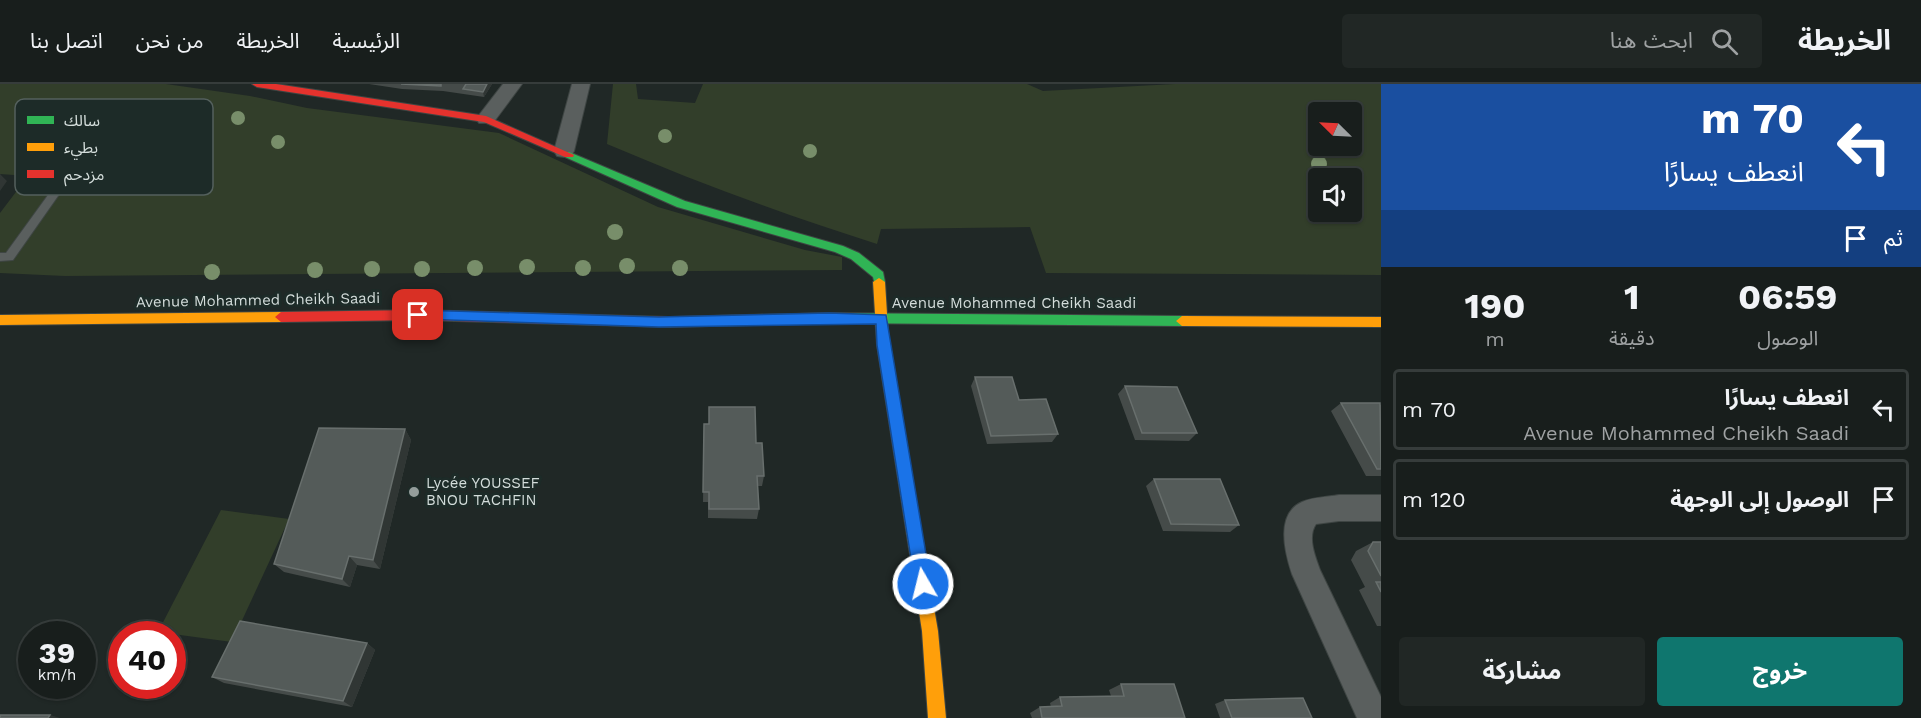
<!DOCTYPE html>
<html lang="ar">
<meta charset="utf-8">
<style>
body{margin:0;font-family:"Work Sans","Noto Sans Arabic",sans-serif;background:#212725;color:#f1f3f6;direction:rtl;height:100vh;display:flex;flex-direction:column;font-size:22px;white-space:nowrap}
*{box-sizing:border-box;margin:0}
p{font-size:20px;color:#9fa2a3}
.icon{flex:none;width:33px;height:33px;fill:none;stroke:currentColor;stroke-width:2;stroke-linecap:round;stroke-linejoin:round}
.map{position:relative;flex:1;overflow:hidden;direction:ltr}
.sheet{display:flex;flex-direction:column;background:#181e1c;width:540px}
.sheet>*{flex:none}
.guide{background:#1a4fa0;color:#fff;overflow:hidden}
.needle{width:39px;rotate:294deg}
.fabs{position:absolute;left:1308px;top:18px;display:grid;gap:12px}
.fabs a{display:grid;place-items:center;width:54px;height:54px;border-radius:6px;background:#181e1c;box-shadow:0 2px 4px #0004,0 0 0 2px #363c3b;font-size:30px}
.speed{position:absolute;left:18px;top:537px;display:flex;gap:12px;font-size:30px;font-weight:700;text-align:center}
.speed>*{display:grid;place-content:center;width:78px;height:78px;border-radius:50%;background:#181e1c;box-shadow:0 2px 4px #0004,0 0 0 2px #363c3b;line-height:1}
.speed small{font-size:15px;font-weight:400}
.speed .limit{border:9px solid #d22;background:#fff;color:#111}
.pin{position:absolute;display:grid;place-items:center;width:51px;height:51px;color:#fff;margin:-26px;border-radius:12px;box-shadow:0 3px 9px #0006}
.me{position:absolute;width:66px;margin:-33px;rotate:352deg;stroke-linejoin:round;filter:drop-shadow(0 0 4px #0008)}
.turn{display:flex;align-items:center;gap:21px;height:126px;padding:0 18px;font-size:27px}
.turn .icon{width:78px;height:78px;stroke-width:2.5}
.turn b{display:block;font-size:42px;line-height:51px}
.then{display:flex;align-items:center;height:57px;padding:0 18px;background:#0003;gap:12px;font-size:22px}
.eta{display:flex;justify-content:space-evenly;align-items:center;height:102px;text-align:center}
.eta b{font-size:36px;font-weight:700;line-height:42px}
.cta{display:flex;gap:12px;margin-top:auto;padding:12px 18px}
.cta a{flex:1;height:69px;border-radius:6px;background:#0f766e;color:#fff;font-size:24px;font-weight:700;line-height:69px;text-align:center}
.cta a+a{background:#212725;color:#f1f3f6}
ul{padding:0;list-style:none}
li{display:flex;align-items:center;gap:18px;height:81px;margin:0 12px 9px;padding:0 6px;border:3px solid #363c3b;border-radius:6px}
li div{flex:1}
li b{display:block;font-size:22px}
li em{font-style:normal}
header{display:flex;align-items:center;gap:36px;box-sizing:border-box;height:84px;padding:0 30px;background:#181e1c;border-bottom:2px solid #363c3b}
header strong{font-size:28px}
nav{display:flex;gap:33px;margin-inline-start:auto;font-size:21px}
.search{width:420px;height:54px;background:#212725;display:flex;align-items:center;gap:15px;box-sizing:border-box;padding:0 21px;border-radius:6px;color:#9fa2a3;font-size:22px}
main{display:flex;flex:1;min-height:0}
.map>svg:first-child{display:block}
</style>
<header>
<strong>الخريطة</strong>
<div class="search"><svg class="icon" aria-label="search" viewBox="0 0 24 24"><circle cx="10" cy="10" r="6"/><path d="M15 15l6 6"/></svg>ابحث هنا</div>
<nav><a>الرئيسية</a><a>الخريطة</a><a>من نحن</a><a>اتصل بنا</a></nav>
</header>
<main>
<section class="sheet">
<div class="guide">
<div class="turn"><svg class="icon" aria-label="left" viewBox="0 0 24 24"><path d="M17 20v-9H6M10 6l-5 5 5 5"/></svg><div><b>70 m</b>انعطف يسارًا</div></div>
<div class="then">ثم<svg class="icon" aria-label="arrive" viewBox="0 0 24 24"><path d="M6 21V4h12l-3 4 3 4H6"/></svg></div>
</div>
<div class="eta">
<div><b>06:59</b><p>الوصول</p></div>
<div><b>1</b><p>دقيقة</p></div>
<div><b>190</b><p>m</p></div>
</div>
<ul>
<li><svg class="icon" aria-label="left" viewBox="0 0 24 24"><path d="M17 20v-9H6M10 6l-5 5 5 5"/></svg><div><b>انعطف يسارًا</b><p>Avenue Mohammed Cheikh Saadi</p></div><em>70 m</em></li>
<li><svg class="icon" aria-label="arrive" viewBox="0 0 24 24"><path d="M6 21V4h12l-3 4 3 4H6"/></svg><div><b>الوصول إلى الوجهة</b></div><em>120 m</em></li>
</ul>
<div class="cta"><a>خروج</a><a>مشاركة</a></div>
</section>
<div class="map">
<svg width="1381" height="634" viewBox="0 0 1381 634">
<rect width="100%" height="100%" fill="#202826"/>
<path fill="#323e2a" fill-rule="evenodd" d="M 0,0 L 166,0 L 250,12 L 307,24 L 499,49 L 658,123 L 805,166 L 842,173 L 842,186 L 65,192 L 0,189 L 0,129 L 28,92 L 0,90 Z
M 613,0 L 636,0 L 638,15 L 695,19 L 703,0 L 1027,0 L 1043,7 L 1175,0 L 1381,0 L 1381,191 L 1046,189 L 1030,143 L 881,145 L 877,160 C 785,131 696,98 607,60 ZM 1318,28 L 1352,28 L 1352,62 L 1318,62 ZM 1318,94 L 1352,94 L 1352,128 L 1318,128 Z
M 221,426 L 289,435 L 232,558 L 158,548 Z"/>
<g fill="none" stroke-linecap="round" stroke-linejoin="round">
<g stroke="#3e4543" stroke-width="2">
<path id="lane" d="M 21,71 L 79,72 L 84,75 L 13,176 L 0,177 L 0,169 L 6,169 L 72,78 L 18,76 L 18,72 Z"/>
</g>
<g stroke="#3e4543" stroke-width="2">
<path id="street" d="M 503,0 L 522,0 L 493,39 L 479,39 L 476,35 Z
M 572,0 L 590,0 L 574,67 L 571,72 L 564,73 L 557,72 L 554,67 Z
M 1339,411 L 1381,411 L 1381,437 L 1339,437 L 1316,440 C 1307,453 1315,472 1320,486 L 1381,613 L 1381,634 L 1357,634 L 1292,490 C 1285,469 1275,430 1302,418 C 1313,413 1327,413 1339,411 Z"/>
</g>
<g stroke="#3e4543" stroke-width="2">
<path id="fast" d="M 569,68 L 685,117 L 843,162 L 859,169 L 883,188 L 885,198 L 879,202 L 875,201 L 873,193 L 851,175 L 835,168 L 677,123 L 565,73 L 565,69 Z
M 829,229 L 1182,232 L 1188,237 L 1182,242 L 829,239 L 669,243 L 663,238 L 669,233 Z"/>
</g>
<g stroke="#3e4543" stroke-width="2">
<path id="slow" d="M 879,194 L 885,198 L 889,261 L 938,547 L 946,634 L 928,634 L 922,547 L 877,261 L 873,198 Z
M 281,228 L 287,233 L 281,238 L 0,241 L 0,231 Z
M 1182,232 L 1381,233 L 1381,243 L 1182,242 L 1176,237 Z"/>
</g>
<g stroke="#3e4543" stroke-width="2">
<path id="jam" d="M 252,0 L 276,0 L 486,32 L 574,71 L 573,73 L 565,73 L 484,38 L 257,3 Z
M 418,226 L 669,233 L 675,238 L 669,243 L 418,236 L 281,238 L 275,233 L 281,228 Z"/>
</g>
<use href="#lane" fill="#5a5f5e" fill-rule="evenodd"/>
<use href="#street" fill="#5a5f5e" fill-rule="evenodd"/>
<use href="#fast" fill="#30b455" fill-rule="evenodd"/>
<use href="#slow" fill="#ff9f0a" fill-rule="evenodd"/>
<use href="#jam" fill="#e5322d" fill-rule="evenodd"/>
</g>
<g fill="#788e6a">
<circle cx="238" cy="34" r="7"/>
<circle cx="665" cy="52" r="7"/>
<circle cx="278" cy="58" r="7"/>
<circle cx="810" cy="67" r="7"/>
<circle cx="1319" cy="80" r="8"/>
<circle cx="615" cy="148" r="8"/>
<circle cx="627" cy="182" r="8"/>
<circle cx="527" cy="183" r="8"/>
<circle cx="475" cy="184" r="8"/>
<circle cx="583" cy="184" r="8"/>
<circle cx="680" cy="184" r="8"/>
<circle cx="372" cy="185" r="8"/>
<circle cx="422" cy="185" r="8"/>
<circle cx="315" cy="186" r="8"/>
<circle cx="212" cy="188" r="8"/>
</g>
<path fill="#454b49" d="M 369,0 L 492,0 L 484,13 L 443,7 L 402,5 Z
M 975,293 L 1019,316 L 1058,350 L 1052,358 L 987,360 L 971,302 Z
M 1125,302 L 1197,349 L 1189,357 L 1135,356 L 1118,310 Z
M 1341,319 L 1381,321 L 1381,392 L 1366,392 L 1331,327 Z
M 704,340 L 756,359 L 764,392 L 762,402 L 758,402 L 759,425 L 757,435 L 708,434 L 708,418 L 703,418 Z
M 405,345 L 411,356 L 380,485 L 357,481 L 350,503 L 284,488 L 274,480 Z
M 1154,395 L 1239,441 L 1230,448 L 1163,447 L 1146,402 Z
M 1373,458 L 1381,458 L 1381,542 L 1377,542 L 1359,506 L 1365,503 L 1351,476 L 1356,467 Z
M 367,559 L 375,566 L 352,623 L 224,599 L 212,593 Z
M 1121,600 L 1185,634 L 1032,634 L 1030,629 L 1040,623 L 1051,623 L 1050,619 L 1060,613 L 1111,612 L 1109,606 Z
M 1225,616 L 1312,634 L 1220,634 L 1215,620 Z"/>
<path fill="#303634" d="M 487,0 L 492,0 L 484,13 L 483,8 Z
M 0,90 L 7,97 L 0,107 Z
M 405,345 L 411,356 L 380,485 L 373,476 Z
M 349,472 L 357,481 L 350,503 L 342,495 Z
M 367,559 L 375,566 L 352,623 L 343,617 Z
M 50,631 L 60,634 L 48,634 Z"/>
<path fill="#545b59" stroke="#686f6d" stroke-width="1.5" d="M 401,0 L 441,0 L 441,2 Z
M 466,0 L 487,0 L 483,8 L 463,5 Z
M 975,293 L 1012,293 L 1019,316 L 1046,315 L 1058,350 L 991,352 Z
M 1125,302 L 1177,303 L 1197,349 L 1142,349 Z
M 1341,319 L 1380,319 L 1381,385 L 1377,385 Z
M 709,323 L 755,323 L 756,359 L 762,359 L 764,392 L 757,392 L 759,425 L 709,425 L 709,408 L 703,408 L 704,340 L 709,340 Z
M 319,344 L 405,345 L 373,476 L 349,472 L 342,495 L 274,480 Z
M 1154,395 L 1220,395 L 1239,441 L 1171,440 Z
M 1373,458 L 1381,458 L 1381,492 L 1368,467 Z
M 1376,498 L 1381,498 L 1381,508 Z
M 240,537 L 367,559 L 343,617 L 212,593 Z
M 1121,600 L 1174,600 L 1185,634 L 1042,634 L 1040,623 L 1062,622 L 1060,613 L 1124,612 Z
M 1303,614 L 1312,634 L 1232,634 L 1225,616 Z
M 0,631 L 50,631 L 48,634 L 0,634 Z"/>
<path fill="#1a73e8" stroke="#114b97" stroke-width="1.5" d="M 418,226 L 659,233 L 829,229 L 886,231 L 931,500 L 929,505 L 923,507 L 918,505 L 915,500 L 877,261 L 876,240 L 659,243 L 418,235 L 412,231 Z"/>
<circle fill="#949d9b" stroke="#1d2b28" stroke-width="2" cx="414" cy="408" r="6"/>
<g text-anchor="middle" stroke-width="6" stroke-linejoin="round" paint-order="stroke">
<g font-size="15" fill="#d3dcda" stroke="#1d2b28">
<text transform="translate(258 216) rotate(-1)" y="5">Avenue Mohammed Cheikh Saadi</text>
<text x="1014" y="224">Avenue Mohammed Cheikh Saadi</text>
</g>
<g font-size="15" fill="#d3dcda" stroke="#1d2b28" text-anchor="start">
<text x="426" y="404">Lycée YOUSSEF<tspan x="426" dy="17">BNOU TACHFIN</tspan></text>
</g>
</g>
<rect x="15" y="15" width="198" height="96" rx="9" fill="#1d2b28" stroke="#54605d" stroke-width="1.5"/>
<rect x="27" y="32" width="27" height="8" fill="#30b455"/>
<rect x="27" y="59" width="27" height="8" fill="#ff9f0a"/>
<rect x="27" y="86" width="27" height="8" fill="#e5322d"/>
<g font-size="16" fill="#d3dcda">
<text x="64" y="42">سالك</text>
<text x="64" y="69">بطيء</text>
<text x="64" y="96">مزدحم</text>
</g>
</svg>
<div class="fabs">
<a><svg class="needle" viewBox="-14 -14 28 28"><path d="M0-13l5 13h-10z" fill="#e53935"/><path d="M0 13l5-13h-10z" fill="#9fa2a3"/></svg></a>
<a><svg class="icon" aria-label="sound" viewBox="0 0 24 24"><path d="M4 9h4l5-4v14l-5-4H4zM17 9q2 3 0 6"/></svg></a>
</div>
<div class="speed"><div>39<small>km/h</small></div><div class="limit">40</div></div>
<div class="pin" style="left:418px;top:231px;background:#d93025"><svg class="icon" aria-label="arrive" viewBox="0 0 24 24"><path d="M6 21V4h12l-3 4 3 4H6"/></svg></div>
<svg class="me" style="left:923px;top:500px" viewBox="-20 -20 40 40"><circle r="17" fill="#1a73e8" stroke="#fff" stroke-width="3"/><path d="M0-11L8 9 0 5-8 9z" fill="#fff"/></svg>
</div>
</main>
